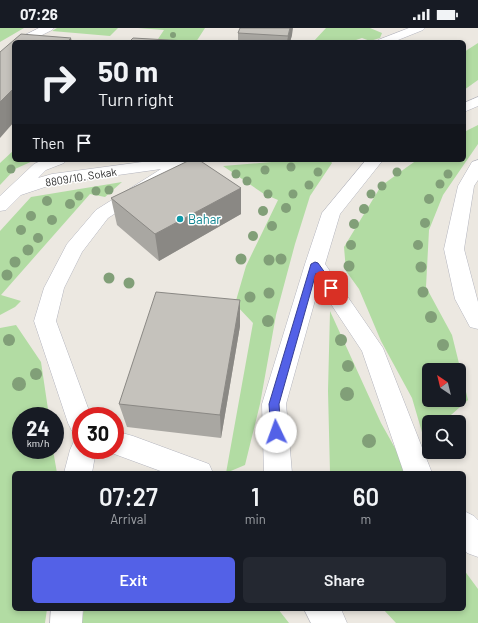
<!DOCTYPE html>
<style>
body{margin:0;font-family:Barlow,sans-serif;background:#242831;color:#f1f3f6;height:100vh;display:flex;flex-direction:column;font-size:15px;white-space:nowrap}
*{box-sizing:border-box;margin:0}
p{font-size:13px;color:#9ea1a6}
.icon{flex:none;width:22px;height:22px;fill:none;stroke:currentColor;stroke-width:2;stroke-linecap:round;stroke-linejoin:round}
.map{position:relative;flex:1;overflow:hidden}
.sheet{position:absolute;left:12px;top:443px;width:454px;height:140px;display:flex;flex-direction:column;background:#171b24;border-radius:6px;box-shadow:0 2px 6px #0003}
.sheet>*{flex:none}
.guide{position:absolute;left:12px;top:12px;width:454px;height:122px;border-radius:6px;box-shadow:0 2px 6px #0003;background:#171b24;color:#f1f3f6;overflow:hidden}
.needle{width:26px;rotate:325deg}
.controls{position:absolute;left:422px;top:335px;display:grid;gap:8px}
.controls a{display:grid;place-items:center;width:44px;height:44px;border-radius:6px;background:#171b24;box-shadow:0 2px 6px #0003;font-size:20px}
.speed{position:absolute;left:12px;top:379px;display:flex;gap:8px;font-size:20px;font-weight:700;text-align:center}
.speed>*{display:grid;place-content:center;width:52px;height:52px;border-radius:50%;background:#171b24;box-shadow:0 2px 6px #0003;line-height:1}
.speed small{font-size:10px;font-weight:400}
.speed .limit{border:6px solid #d22;background:#fff;color:#111}
.pin{position:absolute;display:grid;place-items:center;width:34px;height:34px;color:#fff;margin:-17px;border-radius:8px;box-shadow:0 2px 6px #0006}
.me{position:absolute;width:44px;margin:-22px;rotate:357deg;stroke-linejoin:round;filter:drop-shadow(0 0 3px #0008)}
.turn{display:flex;align-items:center;gap:14px;height:84px;padding:0 20px;font-size:18px}
.turn .icon{width:52px;height:52px;stroke-width:2.5}
.turn b{display:block;font-size:28px;line-height:34px}
.then{display:flex;align-items:center;height:38px;padding:0 20px;background:#0003;gap:8px;font-size:15px}
.eta{display:flex;justify-content:space-evenly;align-items:center;height:68px;text-align:center}
.eta b{font-size:24px;font-weight:600;line-height:28px}
.action{display:flex;gap:8px;margin-top:auto;padding:8px 20px}
.action a{flex:1;height:46px;border-radius:6px;background:#5361e7;color:#fff;font-size:16px;font-weight:600;line-height:46px;text-align:center}
.action a+a{background:#242831;color:#f1f3f6}
.status{display:flex;justify-content:space-between;align-items:center;height:28px;padding:0 20px;background:#171b24;direction:ltr}
.status svg{height:11px;fill:currentColor}
.map>svg:first-child{display:block}
</style>
<div class="status"><b>07:26</b><svg viewBox="0 0 49 12"><path d="M0 12V9h3v3zM5 12V6h3v6zM10 12V3h3v9zM15 12V0h3v12zM26 1h20v11H26zM47 4h2v5h-2z"/></svg></div>
<div class="map">
<svg width="478" height="595" viewBox="0 0 478 595">
<rect width="100%" height="100%" fill="#ece8e1"/>
<path fill="#b2dca3" fill-rule="evenodd" d="M 0,0 L 24,0 L 0,14 Z
M 57,0 L 118,0 L 110,8 L 52,3 Z
M 138,0 L 205,0 L 196,14 L 156,14 L 164,2 Z
M 326,0 L 370,0 L 382,5 L 380,10 L 370,13 L 362,10 L 350,14 L 313,14 Z
M 478,15 L 478,52 L 464,62 L 464,24 Z
M 478,97 L 478,116 L 443,167 L 429,202 L 426,259 L 452,307 L 468,372 L 443,394 L 429,394 L 429,406 L 424,411 L 412,370 L 381,313 L 359,261 L 346,243 L 344,219 L 381,158 L 407,139 L 417,132 L 464,132 L 464,104 ZM 429,342 L 459,342 L 459,372 L 429,372 Z
M 14,122 L 14,132 L 35,132 L 15,141 L 0,157 L 0,135 Z
M 295,132 L 330,132 L 332,135 L 310,168 L 295,216 L 276,287 L 260,376 L 245,437 L 226,445 L 253,295 L 235,276 L 246,238 L 278,172 L 264,166 L 223,138 Z
M 122,154 L 105,169 L 90,166 L 1,267 L 21,273 L 15,279 L 0,287 L 0,203 L 31,169 Z
M 330,283 L 381,395 L 409,445 L 330,445 L 328,363 Z
M 16,297 L 41,334 L 49,388 L 21,388 L 21,422 L 53,422 L 57,445 L 14,445 L 14,581 L 47,581 L 45,595 L 0,595 L 0,300 Z
M 464,542 L 478,561 L 478,595 L 396,595 L 383,581 L 464,581 Z
M 84,581 L 278,581 L 289,595 L 81,595 Z"/>
<g fill="none" stroke-linecap="round" stroke-linejoin="round">
<g stroke="#b4b5be" stroke-width="1">
<path id="minor" d="M 39,0 L 54,0 L 52,2 L 28,14 L 14,14 L 14,15 L 13,14 L 15,12 Z
M 409,0 L 425,0 L 423,2 L 393,14 L 376,14 L 378,12 Z
M 478,69 L 478,78 L 464,84 L 464,75 Z
M 43,132 L 66,132 L 64,135 L 46,142 L 38,150 L 52,146 L 157,132 L 193,133 L 191,136 L 108,190 L 82,224 L 64,260 L 56,293 L 91,388 L 81,388 L 81,406 L 72,403 L 68,395 L 34,293 L 44,260 L 67,216 L 96,182 L 161,141 L 54,156 L 21,167 L 6,182 L 0,183 L 0,168 L 34,136 Z
M 366,132 L 383,132 L 340,186 L 325,236 L 383,320 L 432,445 L 404,445 L 362,323 L 319,258 L 286,376 L 292,445 L 264,445 L 262,376 L 305,236 L 322,185 Z
M 478,132 L 478,152 L 474,158 L 464,221 L 478,274 L 478,301 L 470,299 L 455,271 L 444,221 L 458,158 L 472,134 Z
M 115,403 L 133,408 L 209,436 L 213,445 L 166,445 L 106,423 L 105,422 L 115,422 Z
M 81,411 L 81,422 L 96,422 L 92,445 L 64,445 L 70,422 L 74,413 Z
M 464,483 L 474,488 L 478,492 L 478,529 L 467,525 L 464,520 Z
M 51,581 L 83,581 L 82,595 L 50,595 Z
M 304,581 L 341,581 L 347,595 L 311,595 Z"/>
</g>
<use href="#minor" fill="#fff" fill-rule="evenodd"/>
</g>
<g fill="#819f78">
<circle cx="173" cy="7" r="3"/>
<circle cx="291" cy="139" r="4.5"/>
<circle cx="11" cy="141" r="4.5"/>
<circle cx="265" cy="142" r="4.5"/>
<circle cx="318" cy="144" r="4.5"/>
<circle cx="397" cy="144" r="4.5"/>
<circle cx="236" cy="146" r="4.5"/>
<circle cx="448" cy="146" r="4.5"/>
<circle cx="247" cy="153" r="4.5"/>
<circle cx="440" cy="156" r="4.5"/>
<circle cx="309" cy="157" r="4.5"/>
<circle cx="382" cy="158" r="4.5"/>
<circle cx="109" cy="162" r="4.5"/>
<circle cx="96" cy="163" r="4.5"/>
<circle cx="268" cy="166" r="4.5"/>
<circle cx="293" cy="166" r="4.5"/>
<circle cx="371" cy="166" r="4.5"/>
<circle cx="79" cy="168" r="4.5"/>
<circle cx="429" cy="171" r="5"/>
<circle cx="47" cy="173" r="5"/>
<circle cx="70" cy="176" r="5"/>
<circle cx="286" cy="180" r="5"/>
<circle cx="364" cy="181" r="5"/>
<circle cx="263" cy="183" r="5"/>
<circle cx="31" cy="188" r="5"/>
<circle cx="52" cy="192" r="5"/>
<circle cx="425" cy="195" r="5"/>
<circle cx="354" cy="196" r="5"/>
<circle cx="272" cy="198" r="5"/>
<circle cx="21" cy="202" r="5"/>
<circle cx="253" cy="208" r="5"/>
<circle cx="38" cy="210" r="5"/>
<circle cx="351" cy="217" r="5"/>
<circle cx="418" cy="217" r="5"/>
<circle cx="28" cy="222" r="5.5"/>
<circle cx="241" cy="231" r="5.5"/>
<circle cx="281" cy="231" r="5.5"/>
<circle cx="269" cy="232" r="5.5"/>
<circle cx="15" cy="234" r="5.5"/>
<circle cx="349" cy="238" r="5.5"/>
<circle cx="421" cy="239" r="5.5"/>
<circle cx="7" cy="247" r="5.5"/>
<circle cx="109" cy="250" r="5.5"/>
<circle cx="129" cy="255" r="5.5"/>
<circle cx="423" cy="264" r="5.5"/>
<circle cx="269" cy="265" r="5.5"/>
<circle cx="250" cy="269" r="5.5"/>
<circle cx="431" cy="289" r="6"/>
<circle cx="268" cy="293" r="6"/>
<circle cx="9" cy="312" r="6"/>
<circle cx="341" cy="312" r="6"/>
<circle cx="443" cy="317" r="6"/>
<circle cx="348" cy="338" r="6"/>
<circle cx="36" cy="346" r="6"/>
<circle cx="19" cy="356" r="7"/>
<circle cx="347" cy="366" r="7"/>
<circle cx="369" cy="413" r="7"/>
</g>
<path fill="#a9a7a2" d="M 238,5 L 292,7 L 290,14 L 238,14 Z
M 241,160 L 241,186 L 159,233 L 117,197 L 111,170 Z
M 240,272 L 240,298 L 221,410 L 127,399 L 119,376 Z"/>
<path fill="#8a8884" d="M 290,0 L 293,0 L 292,7 L 290,14 L 287,14 L 288,8 Z
M 71,10 L 72,14 L 67,14 Z
M 14,60 L 14,94 L 0,110 L 0,74 Z
M 241,160 L 241,186 L 159,233 L 155,206 Z
M 240,272 L 240,298 L 221,410 L 220,387 Z"/>
<path fill="#c5c2bc" stroke="#8a8884" d="M 240,0 L 290,0 L 288,8 L 238,5 Z
M 21,6 L 71,10 L 67,14 L 14,14 L 14,60 L 0,74 L 0,24 Z
M 133,10 L 187,13 L 186,14 L 129,14 Z
M 190,132 L 199,132 L 241,160 L 155,206 L 111,170 Z
M 156,264 L 240,272 L 220,387 L 119,376 Z"/>
<path fill="#5361e7" stroke="#363f96" d="M 315,234 L 318,235 L 336,260 L 334,262 L 328,262 L 316,245 L 279,376 L 281,404 L 280,407 L 276,409 L 272,407 L 271,404 L 269,376 L 311,236 Z"/>
<circle fill="#0f9aa8" stroke="#fff" stroke-width="1.5" cx="180" cy="191" r="4"/>
<g text-anchor="middle" stroke-width="3" stroke-linejoin="round" paint-order="stroke">
<g font-size="11" fill="#2c2c2c" stroke="#fff">
<text transform="translate(81 149) rotate(-9)" y="4">8809/10. Sokak</text>
</g>
<g font-size="13" fill="#0d838f" stroke="#fff" text-anchor="start">
<text x="188" y="196">Bahar</text>
</g>
</g>
</svg>
<div class="controls">
<a><svg class="needle" viewBox="-14 -14 28 28"><path d="M0-13l5 13h-10z" fill="#e53935"/><path d="M0 13l5-13h-10z" fill="#9ea1a6"/></svg></a>
<a><svg class="icon" aria-label="search" viewBox="0 0 24 24"><circle cx="10" cy="10" r="6"/><path d="M15 15l6 6"/></svg></a>
</div>
<div class="speed"><div>24<small>km/h</small></div><div class="limit">30</div></div>
<div class="pin" style="left:331px;top:260px;background:#d93025"><svg class="icon" aria-label="arrive" viewBox="0 0 24 24"><path d="M6 21V4h12l-3 4 3 4H6"/></svg></div>
<svg class="me" style="left:276px;top:404px" viewBox="-20 -20 40 40"><circle r="19" fill="#fff"/><path d="M0-13L10 11 0 6-10 11z" fill="#5361e7"/></svg>
<div class="guide">
<div class="turn"><svg class="icon" aria-label="right" viewBox="0 0 24 24"><path d="M7 20v-9h11M14 6l5 5-5 5"/></svg><div><b>50 m</b>Turn right</div></div>
<div class="then">Then<svg class="icon" aria-label="arrive" viewBox="0 0 24 24"><path d="M6 21V4h12l-3 4 3 4H6"/></svg></div>
</div>
<section class="sheet">
<div class="eta">
<div><b>07:27</b><p>Arrival</p></div>
<div><b>1</b><p>min</p></div>
<div><b>60</b><p>m</p></div>
</div>
<div class="action"><a>Exit</a><a>Share</a></div>
</section>
</div>
